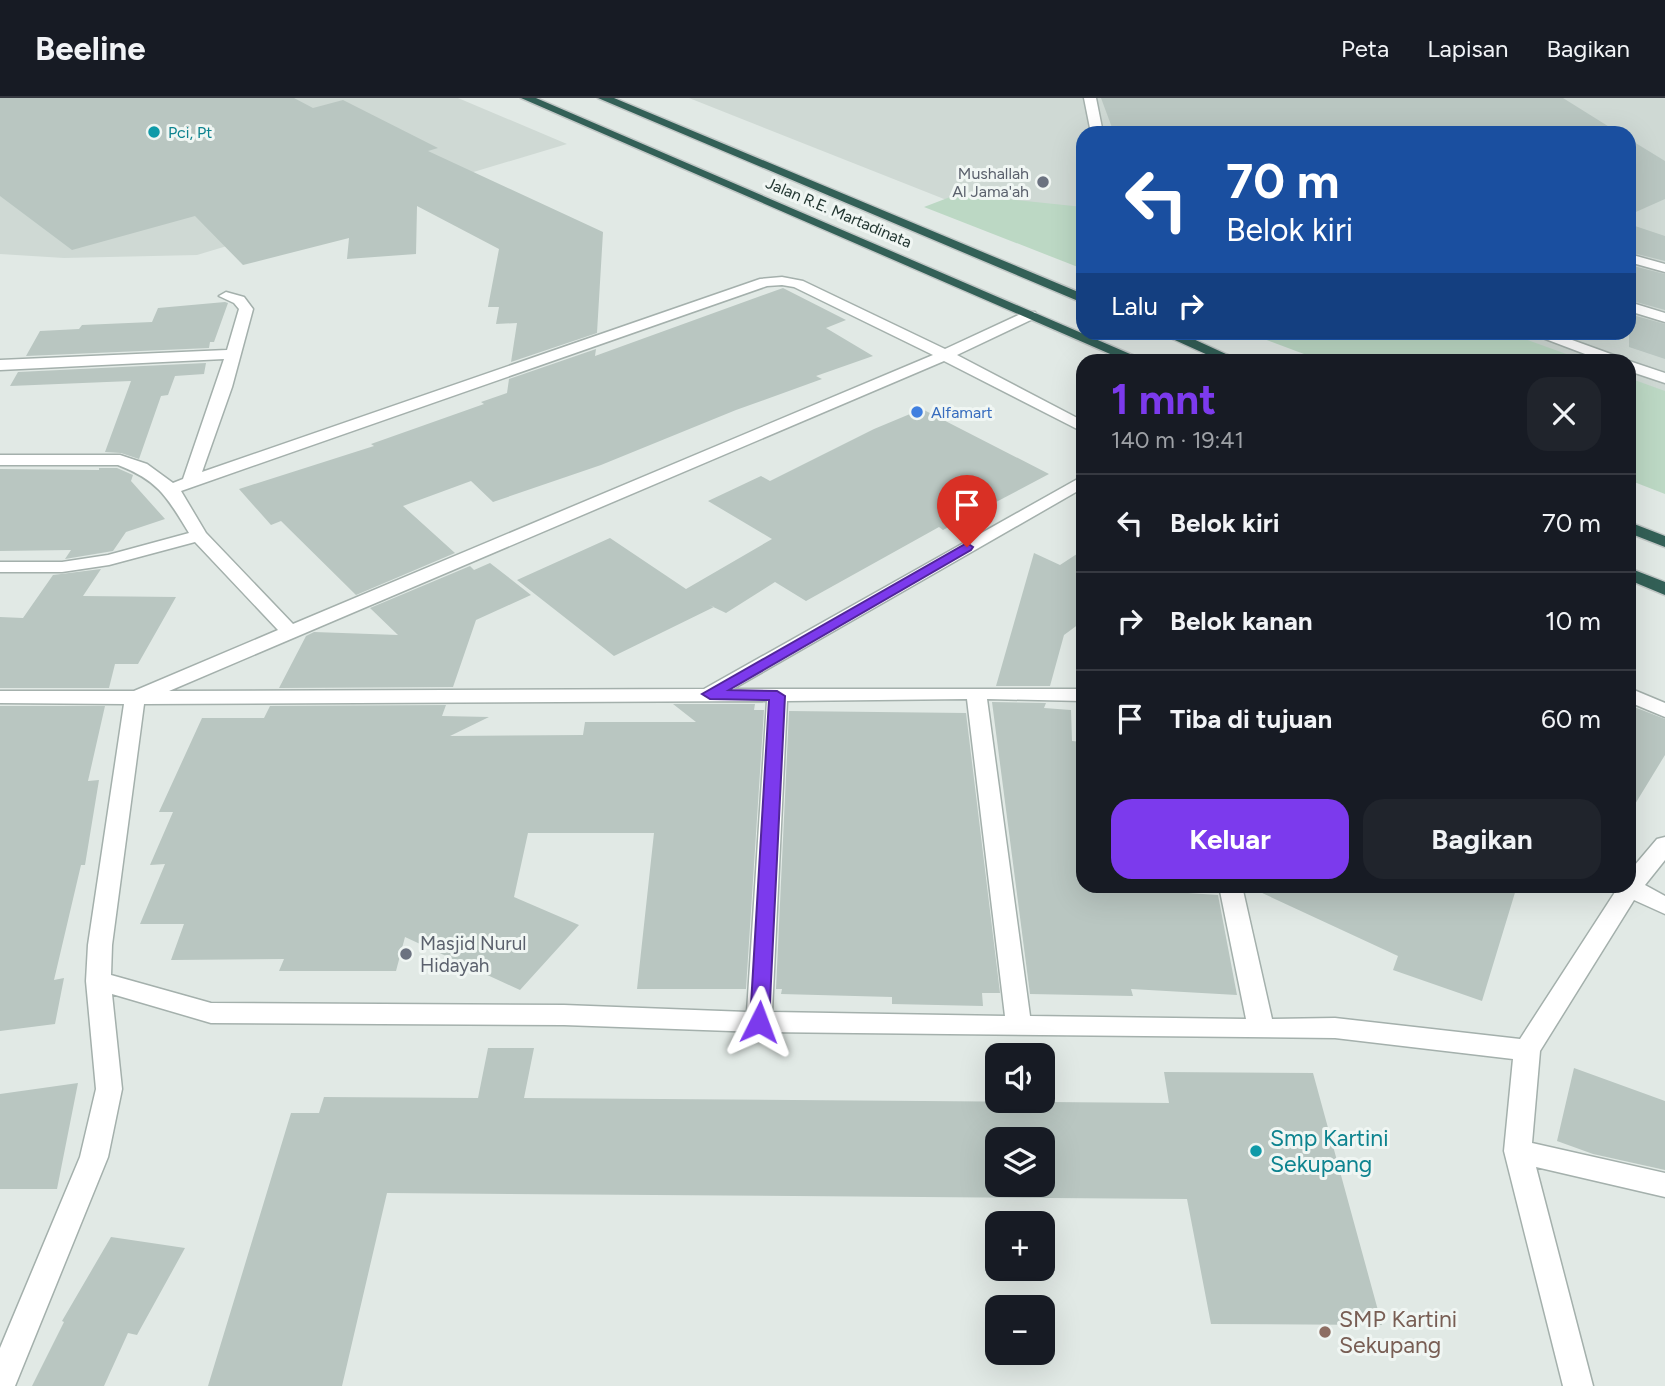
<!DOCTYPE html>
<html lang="id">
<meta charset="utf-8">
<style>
body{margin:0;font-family:Figtree,sans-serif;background:#20242c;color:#f1f3f6;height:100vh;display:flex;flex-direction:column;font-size:26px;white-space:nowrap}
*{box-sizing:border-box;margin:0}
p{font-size:23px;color:#9ea1a6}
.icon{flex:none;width:38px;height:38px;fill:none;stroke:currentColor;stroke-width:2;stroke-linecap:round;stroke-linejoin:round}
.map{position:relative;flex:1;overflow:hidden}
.side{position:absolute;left:1076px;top:256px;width:560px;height:539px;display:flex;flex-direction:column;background:#171b24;border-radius:21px;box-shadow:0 7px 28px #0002}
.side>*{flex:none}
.top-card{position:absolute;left:1076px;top:28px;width:560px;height:214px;border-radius:21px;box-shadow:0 7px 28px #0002;background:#1a4fa0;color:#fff;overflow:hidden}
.controls{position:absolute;left:985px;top:945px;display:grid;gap:14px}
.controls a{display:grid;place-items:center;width:70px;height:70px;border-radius:14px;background:#171b24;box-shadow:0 7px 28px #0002;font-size:35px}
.pin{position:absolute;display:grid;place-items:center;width:60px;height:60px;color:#fff;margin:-72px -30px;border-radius:50% 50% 50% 0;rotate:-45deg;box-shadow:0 0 7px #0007}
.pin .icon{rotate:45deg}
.me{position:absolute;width:77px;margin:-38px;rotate:3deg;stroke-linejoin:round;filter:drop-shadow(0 0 5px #0008)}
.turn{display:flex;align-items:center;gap:24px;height:147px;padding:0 35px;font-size:32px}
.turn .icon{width:91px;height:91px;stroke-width:2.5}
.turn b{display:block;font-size:49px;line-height:60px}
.then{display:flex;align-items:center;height:66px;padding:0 35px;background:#0003;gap:14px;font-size:26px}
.round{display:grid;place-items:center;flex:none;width:74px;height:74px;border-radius:21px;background:#20242c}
.summary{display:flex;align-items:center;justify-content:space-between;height:119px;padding:0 35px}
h1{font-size:42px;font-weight:700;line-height:52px;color:#7c3aed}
.cta{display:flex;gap:14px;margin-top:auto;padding:14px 35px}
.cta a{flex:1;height:80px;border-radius:21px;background:#7c3aed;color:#fff;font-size:28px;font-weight:700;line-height:80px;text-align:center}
.cta a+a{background:#20242c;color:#f1f3f6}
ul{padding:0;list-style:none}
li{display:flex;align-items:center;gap:21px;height:98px;padding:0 35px;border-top:2px solid #363941}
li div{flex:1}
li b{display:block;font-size:26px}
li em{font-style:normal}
header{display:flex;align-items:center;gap:42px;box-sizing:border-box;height:98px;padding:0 35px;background:#171b24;border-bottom:2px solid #363941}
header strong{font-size:33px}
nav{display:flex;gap:38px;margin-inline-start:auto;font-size:24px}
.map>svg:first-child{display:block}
</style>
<header>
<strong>Beeline</strong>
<nav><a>Peta</a><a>Lapisan</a><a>Bagikan</a></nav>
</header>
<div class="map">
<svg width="1665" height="1288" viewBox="0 0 1665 1288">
<rect width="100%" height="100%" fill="#e1e9e5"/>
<path fill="#cfd9d4" d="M 0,0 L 458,0 L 567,46 L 197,157 L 64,160 L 0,156 Z
M 689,0 L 1665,0 L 1665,385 L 1629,371 L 1629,262 L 1354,262 L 1283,235 L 1629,234 L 1629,35 L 1083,35 L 1083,156 Z"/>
<path fill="#bcd8c4" d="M 958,96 L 1083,109 L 1083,171 L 924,109 Z
M 1248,235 L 1508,235 L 1583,262 L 1320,262 Z
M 1629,280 L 1665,293 L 1665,396 L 1629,382 Z"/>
<path fill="#b9c6c1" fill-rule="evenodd" d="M 0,0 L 294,0 L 313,10 L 343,2 L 438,50 L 428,53 L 603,134 L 597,235 L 511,264 L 517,225 L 496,226 L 499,209 L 488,209 L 499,151 L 417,108 L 416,156 L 347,161 L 349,140 L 243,167 L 195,118 L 72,152 L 0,98 Z
M 1101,0 L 1563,0 L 1619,35 L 1114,35 Z
M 1629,41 L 1665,63 L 1665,101 L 1629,117 Z
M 1629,126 L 1665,138 L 1665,163 L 1629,154 Z
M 1629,167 L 1665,176 L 1665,212 L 1629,202 Z
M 783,190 L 846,222 L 826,230 L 873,258 L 816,278 L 822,281 L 736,312 L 601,367 L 493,404 L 471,383 L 403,408 L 455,455 L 356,497 L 281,423 L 271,427 L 239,391 L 374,348 L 371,346 L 484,306 L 481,304 L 507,295 L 509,281 L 596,251 L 595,258 Z
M 225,204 L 228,205 L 214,244 L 210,244 L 209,250 L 26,258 L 40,233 L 79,231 L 82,227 L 152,224 L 158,210 Z
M 1629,216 L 1665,226 L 1665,261 L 1629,249 Z
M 206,265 L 204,276 L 175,278 L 168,297 L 161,298 L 139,361 L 121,355 L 105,354 L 131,283 L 10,288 L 18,274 Z
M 922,311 L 1049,376 L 943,432 L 939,429 L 806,503 L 775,484 L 726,515 L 709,507 L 714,509 L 614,558 L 517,482 L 610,440 L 686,491 L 772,441 L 708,403 L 761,378 L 770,383 L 874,331 Z
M 99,370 L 117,370 L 133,377 L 131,383 L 165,421 L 126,434 L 113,453 L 65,461 L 71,452 L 0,453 L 0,371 L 99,372 Z
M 1083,452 L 1083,523 L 1064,537 L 1050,588 L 996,588 L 1034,455 L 1060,467 Z
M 490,465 L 531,497 L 476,522 L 453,589 L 279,590 L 306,538 L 314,534 L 398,537 L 370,510 L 470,468 L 474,472 Z
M 101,471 L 83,498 L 176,499 L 138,566 L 115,566 L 109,590 L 0,590 L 0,519 L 23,520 L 53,477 Z
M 992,604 L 1046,605 L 1044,610 L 1071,612 L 1072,643 L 1083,644 L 1083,788 L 1218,797 L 1237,897 L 1131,891 L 1133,898 L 1030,896 Z
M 673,606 L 755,606 L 754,612 L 764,612 L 746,891 L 637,891 L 654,735 L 528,735 L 514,799 L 579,827 L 520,892 L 405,839 L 396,873 L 279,873 L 284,861 L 171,862 L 184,826 L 140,826 L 165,766 L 150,767 L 173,714 L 159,714 L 202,620 L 264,620 L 270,608 L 446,607 L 442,618 L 489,619 L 450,638 L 583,637 L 585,624 L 696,624 Z
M 1629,607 L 1665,621 L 1665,657 L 1629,716 Z
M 0,608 L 105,608 L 88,683 L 99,682 L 85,767 L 81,767 L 54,882 L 64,880 L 55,926 L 0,933 Z
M 789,613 L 966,615 L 1000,895 L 982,895 L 983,908 L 892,906 L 892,899 L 781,896 L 782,891 L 776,891 Z
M 1247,788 L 1517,788 L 1482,903 L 1393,872 L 1398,858 Z
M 488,950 L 534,950 L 524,1000 L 1169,1005 L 1164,974 L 1313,975 L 1382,1227 L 1211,1226 L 1187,1101 L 387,1095 L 342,1288 L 208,1288 L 291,1015 L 319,1015 L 324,999 L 478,1000 ZM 998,1041 L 1043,1041 L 1043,1087 L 998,1087 Z
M 1574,970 L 1665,1003 L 1665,1072 L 1593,1056 L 1557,1043 Z
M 78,985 L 57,1091 L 0,1091 L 0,996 Z
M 111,1139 L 185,1150 L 137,1237 L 128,1235 L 104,1288 L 32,1288 L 64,1224 L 62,1223 Z"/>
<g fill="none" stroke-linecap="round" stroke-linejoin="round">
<g stroke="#a4b0ac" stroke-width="3">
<path id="minor" d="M 1084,0 L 1096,0 L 1103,35 L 1091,35 Z
M 1629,156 L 1665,166 L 1665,174 L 1629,164 Z
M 782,179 L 803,183 L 945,251 L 1025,214 L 1035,214 L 1037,217 L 1035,220 L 957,257 L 1083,323 L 1083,334 L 944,263 L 169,593 L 704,591 L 1083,378 L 1083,390 L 733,591 L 1083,591 L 1083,603 L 987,601 L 1030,918 L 1246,921 L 1219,788 L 1242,788 L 1272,921 L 1335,920 L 1520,941 L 1619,788 L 1629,788 L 1629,774 L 1657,741 L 1665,739 L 1665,762 L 1645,787 L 1665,798 L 1665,816 L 1634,802 L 1540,953 L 1532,1045 L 1665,1075 L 1665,1099 L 1536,1069 L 1593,1288 L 1563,1288 L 1504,1053 L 1513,961 L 1335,940 L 759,934 L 564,927 L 211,925 L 112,896 L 122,991 L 108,1059 L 15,1288 L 0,1288 L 0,1250 L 80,1059 L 96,991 L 86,883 L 88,847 L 124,606 L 0,605 L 0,593 L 134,593 L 278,532 L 195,444 L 109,467 L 62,474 L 0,474 L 0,464 L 62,464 L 108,457 L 189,435 C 167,399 159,383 118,367 L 0,367 L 0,357 L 120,357 L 147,366 L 173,385 L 183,381 L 224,261 L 0,272 L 0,262 L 227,252 L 239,211 L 234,205 L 219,198 L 226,194 L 244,199 L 253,211 L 232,289 L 202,374 L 760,181 ZM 782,187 L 794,189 L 933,257 L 293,526 L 206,435 L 181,393 L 767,188 ZM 967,601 L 1005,918 L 772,914 L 787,603 ZM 767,603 L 747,914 L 564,907 L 211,905 L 111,877 L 112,847 L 144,606 Z
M 1629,204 L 1665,215 L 1665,224 L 1629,213 Z
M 1527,234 L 1550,234 L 1619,259 L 1622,262 L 1601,262 Z
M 1629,263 L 1665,275 L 1665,285 L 1629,273 Z
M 1629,590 L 1665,605 L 1665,619 L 1629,604 Z"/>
</g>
<g stroke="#c1c7c6" stroke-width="3">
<path id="highway" d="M 521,0 L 536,0 L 1144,262 L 1124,262 Z
M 598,0 L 614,0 L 1083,196 L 1083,205 Z
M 1157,234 L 1178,234 L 1239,262 L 1219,262 Z
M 1629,424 L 1665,438 L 1665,449 L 1629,435 Z
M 1629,470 L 1665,484 L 1665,497 L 1629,482 Z"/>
</g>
<use href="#minor" fill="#fff" fill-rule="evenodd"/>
<use href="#highway" fill="#336057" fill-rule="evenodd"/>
</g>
<path fill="#7c3aed" stroke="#51269a" stroke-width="2" d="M 967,445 L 973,449 L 971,452 L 729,592 L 777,593 L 785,598 L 769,924 L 766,929 L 759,931 L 753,929 L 750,924 L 769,602 L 710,601 L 702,596 Z"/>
<g fill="#0f9aa8" stroke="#f0f6f3" stroke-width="2.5">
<circle cx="154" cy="34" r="7"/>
<circle cx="1256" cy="1053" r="7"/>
</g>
<g fill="#6b7280" stroke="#f0f6f3" stroke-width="2.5">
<circle cx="1043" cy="84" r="7"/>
<circle cx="406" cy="856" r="7"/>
</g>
<circle fill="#3f7fe0" stroke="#f0f6f3" stroke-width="2.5" cx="917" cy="314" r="7"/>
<circle fill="#8d6e63" stroke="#f0f6f3" stroke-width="2.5" cx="1325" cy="1234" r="7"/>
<g text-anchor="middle" stroke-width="6" stroke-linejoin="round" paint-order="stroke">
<g font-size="16" fill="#0d838f" stroke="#f0f6f3" text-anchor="start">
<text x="168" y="40">Pci, Pt</text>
</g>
<g font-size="16" fill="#5b616d" stroke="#f0f6f3" text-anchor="end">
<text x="1029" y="81">Mushallah<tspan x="1029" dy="18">Al Jama'ah</tspan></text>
</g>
<g font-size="16" fill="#233732" stroke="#f0f6f3">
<text transform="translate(839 114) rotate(23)" y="6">Jalan R.E. Martadinata</text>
</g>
<g font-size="16" fill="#366cbe" stroke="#f0f6f3" text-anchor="start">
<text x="931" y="320">Alfamart</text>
</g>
<g font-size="19" fill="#5b616d" stroke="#f0f6f3" text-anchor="start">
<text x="420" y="852">Masjid Nurul<tspan x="420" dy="22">Hidayah</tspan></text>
</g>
<g font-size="23" fill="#0d838f" stroke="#f0f6f3" text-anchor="start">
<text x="1270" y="1048">Smp Kartini<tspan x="1270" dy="26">Sekupang</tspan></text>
</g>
<g font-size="23" fill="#785e54" stroke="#f0f6f3" text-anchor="start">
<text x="1339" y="1229">SMP Kartini<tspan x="1339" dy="26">Sekupang</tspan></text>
</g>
</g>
</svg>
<div class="controls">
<a><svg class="icon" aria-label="sound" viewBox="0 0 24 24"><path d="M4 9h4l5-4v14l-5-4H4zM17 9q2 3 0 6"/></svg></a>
<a><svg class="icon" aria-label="layers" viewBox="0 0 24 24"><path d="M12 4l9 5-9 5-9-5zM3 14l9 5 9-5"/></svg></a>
<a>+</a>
<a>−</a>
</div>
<div class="pin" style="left:967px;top:449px;background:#d93025"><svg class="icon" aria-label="arrive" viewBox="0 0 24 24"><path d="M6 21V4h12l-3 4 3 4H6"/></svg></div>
<svg class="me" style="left:759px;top:924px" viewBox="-20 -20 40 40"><path d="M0-17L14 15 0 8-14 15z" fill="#7c3aed" stroke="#fff" stroke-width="4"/></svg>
<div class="top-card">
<div class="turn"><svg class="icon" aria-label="left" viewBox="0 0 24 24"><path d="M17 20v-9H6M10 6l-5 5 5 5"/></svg><div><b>70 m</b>Belok kiri</div></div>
<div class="then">Lalu<svg class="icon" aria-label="right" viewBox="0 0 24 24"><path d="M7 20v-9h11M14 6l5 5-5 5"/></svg></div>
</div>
<section class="side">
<div class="summary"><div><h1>1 mnt</h1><p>140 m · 19:41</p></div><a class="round"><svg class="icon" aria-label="close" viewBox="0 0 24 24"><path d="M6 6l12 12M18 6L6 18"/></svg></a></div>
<ul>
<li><svg class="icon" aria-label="left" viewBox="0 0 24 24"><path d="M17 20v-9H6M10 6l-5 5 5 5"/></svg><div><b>Belok kiri</b></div><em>70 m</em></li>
<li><svg class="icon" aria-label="right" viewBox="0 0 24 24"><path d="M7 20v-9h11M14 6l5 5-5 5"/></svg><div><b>Belok kanan</b></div><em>10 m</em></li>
<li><svg class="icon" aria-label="arrive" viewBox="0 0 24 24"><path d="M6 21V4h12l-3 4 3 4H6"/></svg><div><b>Tiba di tujuan</b></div><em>60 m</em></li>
</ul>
<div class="cta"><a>Keluar</a><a>Bagikan</a></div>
</section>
</div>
